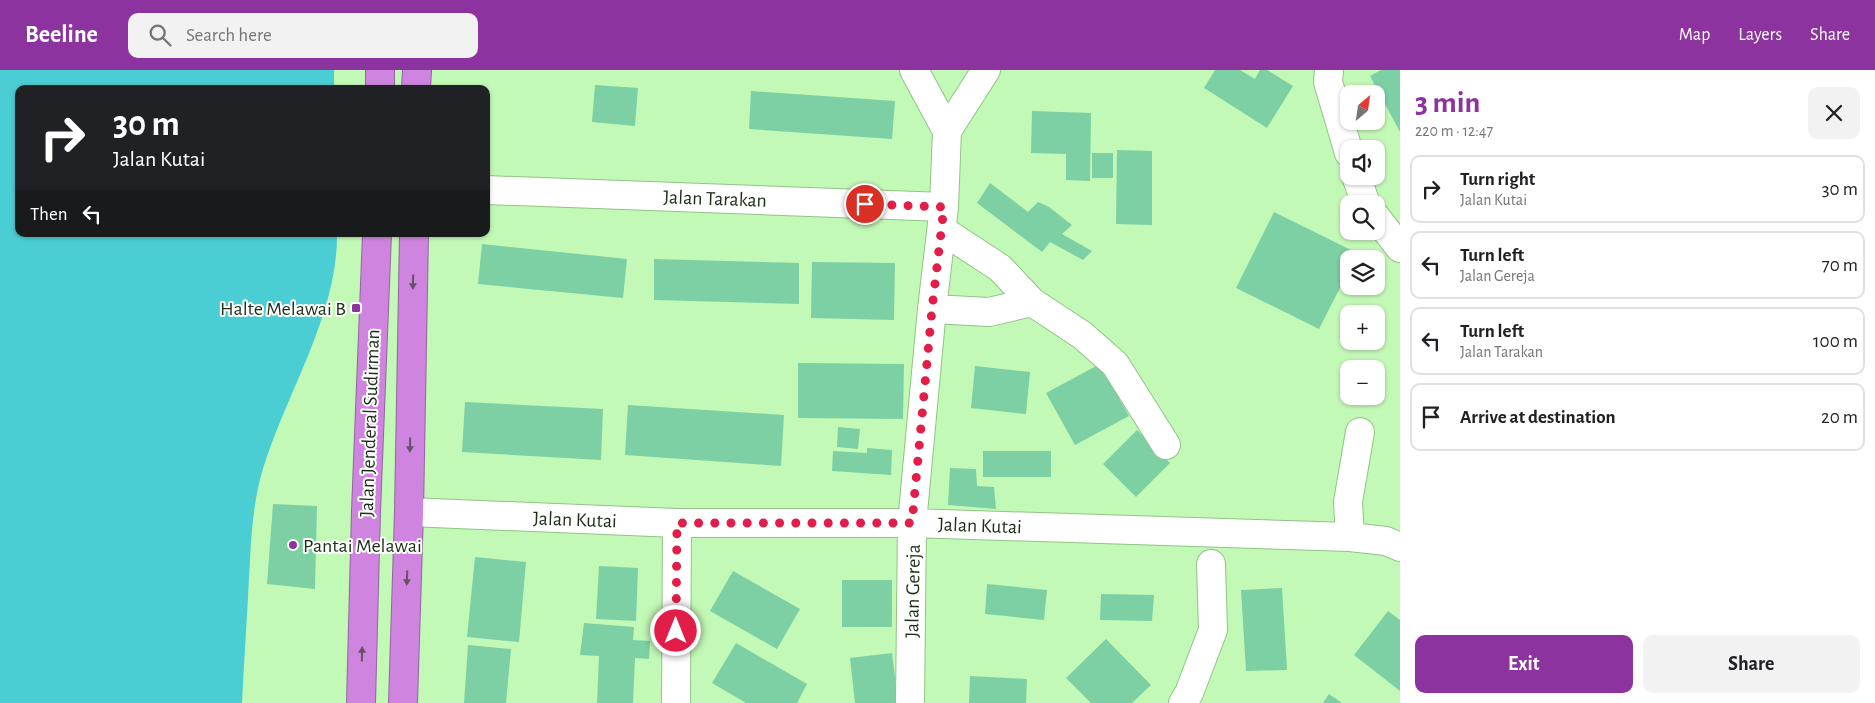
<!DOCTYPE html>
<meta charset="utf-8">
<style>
body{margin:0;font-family:"Alegreya Sans",sans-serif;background:#f2f2f2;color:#202124;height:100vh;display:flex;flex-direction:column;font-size:19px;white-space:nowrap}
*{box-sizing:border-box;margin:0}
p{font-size:16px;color:#757577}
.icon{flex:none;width:28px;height:28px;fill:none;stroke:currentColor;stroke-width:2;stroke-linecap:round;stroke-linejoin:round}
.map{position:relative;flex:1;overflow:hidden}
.sheet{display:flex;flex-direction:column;background:#fff;width:475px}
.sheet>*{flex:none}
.guide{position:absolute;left:15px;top:15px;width:475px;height:152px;border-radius:10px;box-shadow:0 1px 4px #0004;background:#202124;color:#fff;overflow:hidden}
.needle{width:32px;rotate:29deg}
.controls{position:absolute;left:1340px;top:15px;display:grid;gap:10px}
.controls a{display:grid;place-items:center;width:45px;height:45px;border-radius:10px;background:#fff;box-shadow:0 1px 4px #0004;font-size:25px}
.pin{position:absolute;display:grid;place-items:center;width:42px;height:42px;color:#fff;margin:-21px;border:2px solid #fff;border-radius:50%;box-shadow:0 1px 5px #0007}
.me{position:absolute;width:55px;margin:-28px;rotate:0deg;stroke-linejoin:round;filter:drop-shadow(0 0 4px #0008)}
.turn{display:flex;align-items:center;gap:18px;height:105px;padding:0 15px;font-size:22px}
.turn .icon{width:65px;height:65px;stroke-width:2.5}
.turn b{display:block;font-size:35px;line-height:42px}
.then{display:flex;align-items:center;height:48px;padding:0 15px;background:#0003;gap:10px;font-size:19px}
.round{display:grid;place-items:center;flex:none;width:52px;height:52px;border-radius:10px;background:#f2f2f2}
.head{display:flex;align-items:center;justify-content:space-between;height:85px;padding:0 15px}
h1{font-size:30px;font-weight:700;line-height:38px;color:#8c339f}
.action{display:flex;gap:10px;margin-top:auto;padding:10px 15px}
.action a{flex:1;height:58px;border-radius:10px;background:#8c339f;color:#fff;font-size:20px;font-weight:700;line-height:58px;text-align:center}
.action a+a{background:#f2f2f2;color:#202124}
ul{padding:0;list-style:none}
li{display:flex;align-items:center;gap:15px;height:68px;margin:0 10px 8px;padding:0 5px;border:2px solid #e0e0e0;border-radius:10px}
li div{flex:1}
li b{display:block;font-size:19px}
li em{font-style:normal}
header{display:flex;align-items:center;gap:30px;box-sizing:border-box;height:70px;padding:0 25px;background:#8c339f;color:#fff}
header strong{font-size:24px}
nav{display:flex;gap:28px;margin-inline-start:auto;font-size:18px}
.search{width:350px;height:45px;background:#f2f2f2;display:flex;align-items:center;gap:12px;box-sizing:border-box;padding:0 18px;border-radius:10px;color:#757577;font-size:19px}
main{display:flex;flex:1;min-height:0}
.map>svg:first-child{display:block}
</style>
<header>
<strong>Beeline</strong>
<div class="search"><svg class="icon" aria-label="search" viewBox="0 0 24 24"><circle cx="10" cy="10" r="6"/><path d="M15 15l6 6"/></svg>Search here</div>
<nav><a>Map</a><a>Layers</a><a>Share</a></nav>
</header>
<main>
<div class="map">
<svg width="1400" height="633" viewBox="0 0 1400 633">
<rect width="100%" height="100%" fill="#c3f9b7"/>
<path fill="#4bcdd4" d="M 0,0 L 334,0 L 334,19 L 19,19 L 19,164 L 337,164 C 338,245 285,325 262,402 C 252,437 251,472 249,508 C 247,549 244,591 242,633 L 0,633 Z"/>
<path fill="#7dcfa4" d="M 1215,0 L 1240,0 L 1255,9 L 1260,0 L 1267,0 L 1293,16 L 1267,58 L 1204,18 Z
M 1381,0 L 1400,0 L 1400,62 L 1370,6 Z
M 595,15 L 638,18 L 635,56 L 592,52 Z
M 751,21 L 895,31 L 892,69 L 749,59 Z
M 1032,41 L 1091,43 L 1090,111 L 1066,110 L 1066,84 L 1031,83 Z
M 1117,80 L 1152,81 L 1152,155 L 1116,154 Z
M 1092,83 L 1113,83 L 1113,108 L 1092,108 Z
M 990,113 L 1028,142 L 1038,132 L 1049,137 L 1072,155 L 1062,164 L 1092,181 L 1083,190 L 1050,172 L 1042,182 L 977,133 Z
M 1274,142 L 1357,183 L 1354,189 L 1349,189 L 1349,200 L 1319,259 L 1236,218 Z
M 482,174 L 627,189 L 623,228 L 478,214 Z
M 654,189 L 799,193 L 799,234 L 654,230 Z
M 812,192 L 895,193 L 894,250 L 811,248 Z
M 798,293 L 904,294 L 903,349 L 798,348 Z
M 1100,294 L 1129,346 L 1075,375 L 1046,323 Z
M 975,296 L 1030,302 L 1026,344 L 971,338 Z
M 465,332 L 603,339 L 601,390 L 462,382 Z
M 628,335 L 784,345 L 781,396 L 625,385 Z
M 838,357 L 860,359 L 858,379 L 837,377 Z
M 1137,360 L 1170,393 L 1136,427 L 1103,394 Z
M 867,378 L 892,380 L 891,405 L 832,401 L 833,381 L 867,383 Z
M 983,381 L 1051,381 L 1051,407 L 983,407 Z
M 950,398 L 976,399 L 977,416 L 994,417 L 996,439 L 948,435 Z
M 273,434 L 317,436 L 315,519 L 267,514 Z
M 475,487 L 526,492 L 519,572 L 467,567 Z
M 599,496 L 638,498 L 636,551 L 596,549 Z
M 733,501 L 800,539 L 777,579 L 710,541 Z
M 842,510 L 892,510 L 892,557 L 842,557 Z
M 987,514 L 1047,520 L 1044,550 L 985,544 Z
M 1282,518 L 1287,600 L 1246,601 L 1241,520 Z
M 1101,524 L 1154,525 L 1152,551 L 1100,550 Z
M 1388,541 L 1400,550 L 1400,621 L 1354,585 Z
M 584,553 L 634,557 L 633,570 L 650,571 L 649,589 L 635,588 L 633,633 L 597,633 L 599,586 L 580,585 Z
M 1106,569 L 1151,615 L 1132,633 L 1091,633 L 1066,608 Z
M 736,573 L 807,614 L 797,633 L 746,633 L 712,613 Z
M 468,575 L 511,579 L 506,633 L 464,633 Z
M 892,583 L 898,633 L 855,633 L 850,588 Z
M 970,606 L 1027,609 L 1026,633 L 969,633 Z
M 1329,624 L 1342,633 L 1323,633 Z"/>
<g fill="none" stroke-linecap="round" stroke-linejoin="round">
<g stroke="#90c485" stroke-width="30">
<path id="minor" d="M 1329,0 L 1328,12 L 1349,83
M 947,61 L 986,0
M 1356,106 L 1366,134
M 486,120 L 944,137
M 1376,147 L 1400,178
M 942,160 L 1000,198 L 1032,232 L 1082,265 L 1115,294 L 1166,375
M 932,239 L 989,242 L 1032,232
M 409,442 L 677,453 L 912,453 L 1350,467 L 1386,471 L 1400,477
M 1350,467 L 1348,432 L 1360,362
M 676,633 L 677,453
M 910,633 L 912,453 L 932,239 L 944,137 L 947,61 L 914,0
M 1183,633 L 1189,623 L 1213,560 L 1211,494"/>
</g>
<g stroke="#90679a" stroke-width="30">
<path id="highway" d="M 380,19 L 380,0
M 416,19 L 417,0
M 361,633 L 366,441 L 377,164
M 403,633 L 409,442 L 414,164"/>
</g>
<use href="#minor" stroke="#fff" stroke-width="28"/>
<use href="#highway" stroke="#cf85e0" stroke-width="28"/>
</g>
<defs><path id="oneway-solid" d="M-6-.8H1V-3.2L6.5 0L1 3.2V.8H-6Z" transform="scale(1.25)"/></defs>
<g fill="#645267">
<use href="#oneway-solid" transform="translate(413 212) rotate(91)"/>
<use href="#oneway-solid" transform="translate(410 375) rotate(91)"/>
<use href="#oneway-solid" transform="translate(407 508) rotate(92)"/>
<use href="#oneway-solid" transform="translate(362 584) rotate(-89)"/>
</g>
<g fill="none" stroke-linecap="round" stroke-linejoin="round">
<path stroke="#e11d48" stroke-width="9" stroke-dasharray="0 16.2" d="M 676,561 L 677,453 L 912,453 L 932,239 L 944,137 L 865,134"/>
</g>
<g fill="#8c339f" stroke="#fff" stroke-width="2">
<rect x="351" y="233" width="10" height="10" rx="2.5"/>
<circle cx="293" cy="475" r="5"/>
</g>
<g text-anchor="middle" stroke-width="4" stroke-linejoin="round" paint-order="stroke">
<g font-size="20" fill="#1c3017" stroke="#fff">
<text transform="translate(715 128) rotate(2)" y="7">Jalan Tarakan</text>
<text transform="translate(369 353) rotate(-88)" y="7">Jalan Jenderal Sudirman</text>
<text transform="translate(575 449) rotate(2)" y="7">Jalan Kutai</text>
<text transform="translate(980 455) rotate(2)" y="7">Jalan Kutai</text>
<text transform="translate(912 521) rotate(-89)" y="7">Jalan Gereja</text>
</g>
<g font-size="20" fill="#1c3017" stroke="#fff" text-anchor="end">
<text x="346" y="245">Halte Melawai B</text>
<text x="303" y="482" text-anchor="start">Pantai Melawai</text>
</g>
</g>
</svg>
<div class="controls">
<a><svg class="needle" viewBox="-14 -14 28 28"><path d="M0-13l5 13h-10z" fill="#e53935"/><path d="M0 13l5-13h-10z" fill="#757577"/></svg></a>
<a><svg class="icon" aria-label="sound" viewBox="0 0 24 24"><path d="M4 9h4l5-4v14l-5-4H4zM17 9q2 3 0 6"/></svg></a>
<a><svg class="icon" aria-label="search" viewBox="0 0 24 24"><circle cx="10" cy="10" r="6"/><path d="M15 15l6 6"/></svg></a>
<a><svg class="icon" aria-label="layers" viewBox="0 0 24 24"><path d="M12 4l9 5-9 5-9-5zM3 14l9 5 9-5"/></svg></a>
<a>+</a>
<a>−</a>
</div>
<div class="pin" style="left:865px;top:134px;background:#d93025"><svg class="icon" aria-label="arrive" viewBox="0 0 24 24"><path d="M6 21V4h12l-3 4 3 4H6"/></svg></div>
<svg class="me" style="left:676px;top:561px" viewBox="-20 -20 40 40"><circle r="17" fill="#e11d48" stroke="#fff" stroke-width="3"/><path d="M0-11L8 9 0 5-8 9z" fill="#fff"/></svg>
<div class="guide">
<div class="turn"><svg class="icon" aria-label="right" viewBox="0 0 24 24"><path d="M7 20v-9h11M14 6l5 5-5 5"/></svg><div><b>30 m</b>Jalan Kutai</div></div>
<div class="then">Then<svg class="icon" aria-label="left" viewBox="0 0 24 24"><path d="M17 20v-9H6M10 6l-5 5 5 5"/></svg></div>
</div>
</div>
<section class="sheet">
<div class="head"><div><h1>3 min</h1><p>220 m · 12:47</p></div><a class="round"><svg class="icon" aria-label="close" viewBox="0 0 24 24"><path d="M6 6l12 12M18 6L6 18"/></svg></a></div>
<ul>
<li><svg class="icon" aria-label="right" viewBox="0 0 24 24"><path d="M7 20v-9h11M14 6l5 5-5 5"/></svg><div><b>Turn right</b><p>Jalan Kutai</p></div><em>30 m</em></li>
<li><svg class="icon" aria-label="left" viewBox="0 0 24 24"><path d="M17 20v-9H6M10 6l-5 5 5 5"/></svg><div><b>Turn left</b><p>Jalan Gereja</p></div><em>70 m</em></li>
<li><svg class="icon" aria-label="left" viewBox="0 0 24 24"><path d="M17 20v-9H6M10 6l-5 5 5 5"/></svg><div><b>Turn left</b><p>Jalan Tarakan</p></div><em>100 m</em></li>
<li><svg class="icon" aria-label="arrive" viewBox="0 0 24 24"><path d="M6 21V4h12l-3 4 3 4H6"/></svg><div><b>Arrive at destination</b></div><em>20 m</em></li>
</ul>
<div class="action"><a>Exit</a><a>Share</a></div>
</section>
</main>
